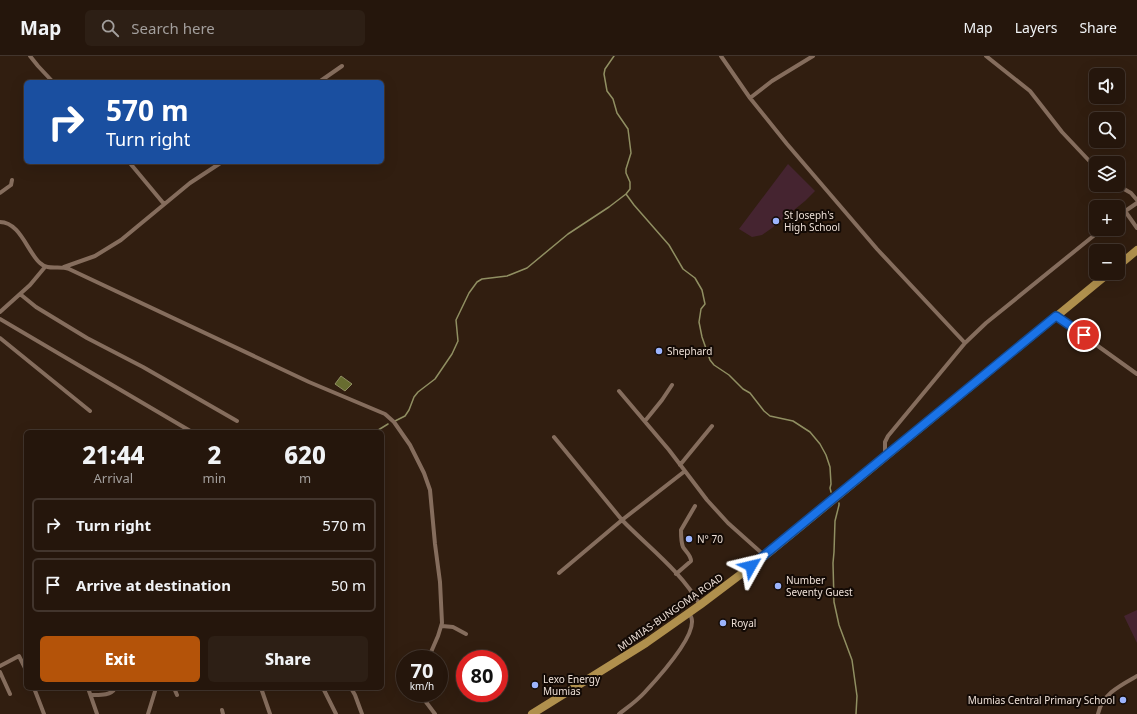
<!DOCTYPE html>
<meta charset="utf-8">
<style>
body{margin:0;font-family:"Noto Sans",sans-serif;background:#2d1f15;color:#f1f3f6;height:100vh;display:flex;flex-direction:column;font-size:15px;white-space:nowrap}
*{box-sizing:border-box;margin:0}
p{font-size:13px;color:#a39f9d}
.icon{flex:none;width:22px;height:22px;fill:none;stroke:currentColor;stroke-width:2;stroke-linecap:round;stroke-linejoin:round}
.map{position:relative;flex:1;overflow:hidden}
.drawer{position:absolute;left:24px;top:374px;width:360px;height:260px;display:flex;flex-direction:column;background:#25160c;border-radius:6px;box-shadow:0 4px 16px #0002,0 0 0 1px #42352d}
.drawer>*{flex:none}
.guide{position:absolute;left:24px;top:24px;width:360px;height:84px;border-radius:6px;box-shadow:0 4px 16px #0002,0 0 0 1px #42352d;background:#1a4fa0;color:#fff;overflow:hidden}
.fabs{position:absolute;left:1089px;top:12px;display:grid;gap:8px}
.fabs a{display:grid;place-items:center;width:36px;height:36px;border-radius:6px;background:#25160c;box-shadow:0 4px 16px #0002,0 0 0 1px #42352d;font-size:20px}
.speed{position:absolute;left:396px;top:594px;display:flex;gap:8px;font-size:20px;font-weight:700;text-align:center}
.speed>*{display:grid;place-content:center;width:52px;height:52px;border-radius:50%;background:#25160c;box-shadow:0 4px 16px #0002,0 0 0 1px #42352d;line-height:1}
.speed small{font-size:10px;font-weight:400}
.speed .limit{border:6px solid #d22;background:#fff;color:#111}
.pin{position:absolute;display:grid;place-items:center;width:34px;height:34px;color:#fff;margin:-17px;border:2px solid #fff;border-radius:50%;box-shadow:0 1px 4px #0007}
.me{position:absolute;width:44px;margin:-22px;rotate:53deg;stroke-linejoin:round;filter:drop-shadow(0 0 3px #0008)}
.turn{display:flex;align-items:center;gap:14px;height:84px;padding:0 16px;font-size:18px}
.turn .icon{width:52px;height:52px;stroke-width:2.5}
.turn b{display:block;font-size:28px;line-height:34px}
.eta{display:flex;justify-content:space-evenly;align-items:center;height:68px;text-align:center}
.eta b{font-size:24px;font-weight:800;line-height:28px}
.action{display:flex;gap:8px;margin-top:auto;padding:8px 16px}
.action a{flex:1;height:46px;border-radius:6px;background:#b45309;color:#fff;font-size:16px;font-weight:800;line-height:46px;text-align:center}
.action a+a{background:#2d1f15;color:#f1f3f6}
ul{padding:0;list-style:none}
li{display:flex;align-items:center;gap:12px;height:54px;margin:0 8px 6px;padding:0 8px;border:2px solid #42352d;border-radius:6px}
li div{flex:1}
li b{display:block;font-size:15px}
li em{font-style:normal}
header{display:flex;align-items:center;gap:24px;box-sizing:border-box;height:56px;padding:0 20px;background:#25160c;border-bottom:1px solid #42352d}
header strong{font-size:19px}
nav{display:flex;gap:22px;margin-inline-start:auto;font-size:14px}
.search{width:280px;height:36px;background:#2d1f15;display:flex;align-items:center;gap:10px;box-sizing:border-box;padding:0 14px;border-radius:6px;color:#a39f9d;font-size:15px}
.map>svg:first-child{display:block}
</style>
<header>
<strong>Map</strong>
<div class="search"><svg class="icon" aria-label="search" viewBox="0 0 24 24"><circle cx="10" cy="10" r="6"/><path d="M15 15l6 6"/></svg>Search here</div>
<nav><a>Map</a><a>Layers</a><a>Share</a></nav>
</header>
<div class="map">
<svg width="1137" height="658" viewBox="0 0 1137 658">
<rect width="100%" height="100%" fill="#311e10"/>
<path fill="#452430" d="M 788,108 L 815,135 L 805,145 L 772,172 L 762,179 L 752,181 L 739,173 Z
M 1137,554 L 1137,587 L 1124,560 Z"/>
<path fill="#686d30" stroke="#908f62" d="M 341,320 L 352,328 L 345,335 L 335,328 Z"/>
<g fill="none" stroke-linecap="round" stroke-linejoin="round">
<path stroke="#908f62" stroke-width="1.5" d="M 626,138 L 634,149 L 669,189 L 683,213 L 695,222 L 702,234 L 705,248 L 701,253 L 699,266 L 702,281 L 710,304 L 714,309 L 729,319 L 743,333 L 750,337 L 764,355 L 770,360 L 793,365 L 810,376 L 820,388 L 826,399 L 830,411 L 831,428 L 830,432 L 831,436
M 395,365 L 405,360 L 409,354 L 414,341 L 418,336 L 435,323 L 452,298 L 458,285 L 456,264 L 469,237 L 477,226 L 482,223 L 507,220 L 527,212 L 568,178 L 609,151 L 626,138 L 630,133 L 630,126 L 626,117 L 626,113 L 631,97 L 628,73 L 617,57 L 613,43 L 607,35 L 604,18 L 605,13 L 614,0
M 375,376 L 388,368
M 839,447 L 839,449 L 835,465 L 834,496 L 833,507 L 834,546 L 839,569 L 852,604 L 857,640 L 856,658"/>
<path stroke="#856d5d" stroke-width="4" d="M 30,0 L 38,10 L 53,26
M 721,0 L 750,42 L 787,88 L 877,193 L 965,287
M 986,0 L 1030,35 L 1062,76 L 1096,112
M 319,26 L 342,10
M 750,42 L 772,25 L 813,0
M 129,106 L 164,148
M 1117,129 L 1131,137 L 1137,144
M 0,137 L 11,129 L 12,124
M 1125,155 L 1137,172
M 1118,160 L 1137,147
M 0,166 C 20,166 28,197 40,207 C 48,215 59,209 69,213 L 309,326 L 385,358 L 394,366 L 410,389 L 424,417 L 430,434 L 435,488 L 440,526 L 442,567 L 438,580 L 428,603
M 64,211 L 95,200 L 121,184 L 190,127 L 222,106
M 20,238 L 36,251 L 87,282 L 143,311 L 237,365
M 0,256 L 30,229 L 45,211
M 1056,260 L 1137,318
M 0,263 L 192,376
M 0,282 L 90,355
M 619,335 L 669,394 L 707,444 L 728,467 L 765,500
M 645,365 L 662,344 L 672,329
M 554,381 L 622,464 L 559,517
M 885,401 L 885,386 L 888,380 L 965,287 L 986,267 L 1102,173
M 680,409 L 712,370
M 685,415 L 622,464 C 648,491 681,515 700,549
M 676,518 L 691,505 C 691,499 686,496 683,491 C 681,486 681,479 681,474 L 695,450
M 442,570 L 453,571 L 466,578
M 0,610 L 19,600 L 26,614
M 0,616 L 10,638
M 34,632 L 44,658
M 88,632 L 97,658
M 174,632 L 177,639
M 261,632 L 270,658
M 323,632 L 336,658
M 351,632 L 355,639 L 362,658
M 424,637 L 426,646 L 435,658
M 91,639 C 99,639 111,640 115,632
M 222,654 L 223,658
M 148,658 L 156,632
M 619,658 C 628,651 637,645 645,636 C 657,623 693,583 692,565 C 692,562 691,560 689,557
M 1098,658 C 1102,638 1121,629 1137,620"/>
<path stroke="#b0904d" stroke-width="8" d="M 1118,210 L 1137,194
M 532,658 L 646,587 L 700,549 L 765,500 L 1109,217"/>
</g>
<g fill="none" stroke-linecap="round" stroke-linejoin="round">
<g stroke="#114b97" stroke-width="10">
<path id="route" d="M 751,510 L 1056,260 L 1084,279"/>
</g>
<use href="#route" stroke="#1a73e8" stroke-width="7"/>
</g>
<g fill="#9cb4fd" stroke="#130a05" stroke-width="1.5">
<circle cx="776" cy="165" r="4"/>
<circle cx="659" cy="295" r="4"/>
<circle cx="689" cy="483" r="4"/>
<circle cx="778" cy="530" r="4"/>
<circle cx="723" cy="567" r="4"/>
<circle cx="535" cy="629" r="4"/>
<circle cx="1123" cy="644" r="4"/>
</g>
<g text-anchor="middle" stroke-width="4" stroke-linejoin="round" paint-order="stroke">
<g font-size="10" fill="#eddfd6" stroke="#130a05" text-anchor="start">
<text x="784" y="163">St Joseph's<tspan x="784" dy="12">High School</tspan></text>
<text x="667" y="299">Shephard</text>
<text x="697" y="487">N° 70</text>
<text x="786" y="528">Number<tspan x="786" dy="12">Seventy Guest</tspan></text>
<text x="731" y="571">Royal</text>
<text x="543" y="627">Lexo Energy<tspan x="543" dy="12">Mumias</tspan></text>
<text x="1115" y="648" text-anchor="end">Mumias Central Primary School</text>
</g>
<g font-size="10" fill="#eddfd6" stroke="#130a05">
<text transform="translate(670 556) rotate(-35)" y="4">MUMIAS-BUNGOMA ROAD</text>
</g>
</g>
</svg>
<div class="fabs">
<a><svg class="icon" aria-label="sound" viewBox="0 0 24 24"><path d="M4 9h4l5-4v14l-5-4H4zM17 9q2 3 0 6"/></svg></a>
<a><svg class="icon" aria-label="search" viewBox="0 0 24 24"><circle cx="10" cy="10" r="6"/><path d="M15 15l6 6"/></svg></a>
<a><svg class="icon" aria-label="layers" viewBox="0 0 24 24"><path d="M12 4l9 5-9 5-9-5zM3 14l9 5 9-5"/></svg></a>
<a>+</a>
<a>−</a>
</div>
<div class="speed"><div>70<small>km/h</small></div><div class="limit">80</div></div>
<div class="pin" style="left:1084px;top:279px;background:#d93025"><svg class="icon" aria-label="arrive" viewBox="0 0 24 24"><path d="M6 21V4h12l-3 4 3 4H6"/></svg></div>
<svg class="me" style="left:751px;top:510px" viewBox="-20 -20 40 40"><path d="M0-17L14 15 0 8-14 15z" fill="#1a73e8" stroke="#fff" stroke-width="4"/></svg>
<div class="guide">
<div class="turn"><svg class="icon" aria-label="right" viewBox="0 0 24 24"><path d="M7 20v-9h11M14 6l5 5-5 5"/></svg><div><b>570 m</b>Turn right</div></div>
</div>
<section class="drawer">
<div class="eta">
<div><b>21:44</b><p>Arrival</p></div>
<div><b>2</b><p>min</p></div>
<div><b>620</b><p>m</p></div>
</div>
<ul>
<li><svg class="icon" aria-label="right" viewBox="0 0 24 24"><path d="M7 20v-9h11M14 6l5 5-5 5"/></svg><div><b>Turn right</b></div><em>570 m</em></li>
<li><svg class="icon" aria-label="arrive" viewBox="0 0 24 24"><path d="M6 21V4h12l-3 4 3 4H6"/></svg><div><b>Arrive at destination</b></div><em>50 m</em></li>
</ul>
<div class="action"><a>Exit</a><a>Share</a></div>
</section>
</div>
